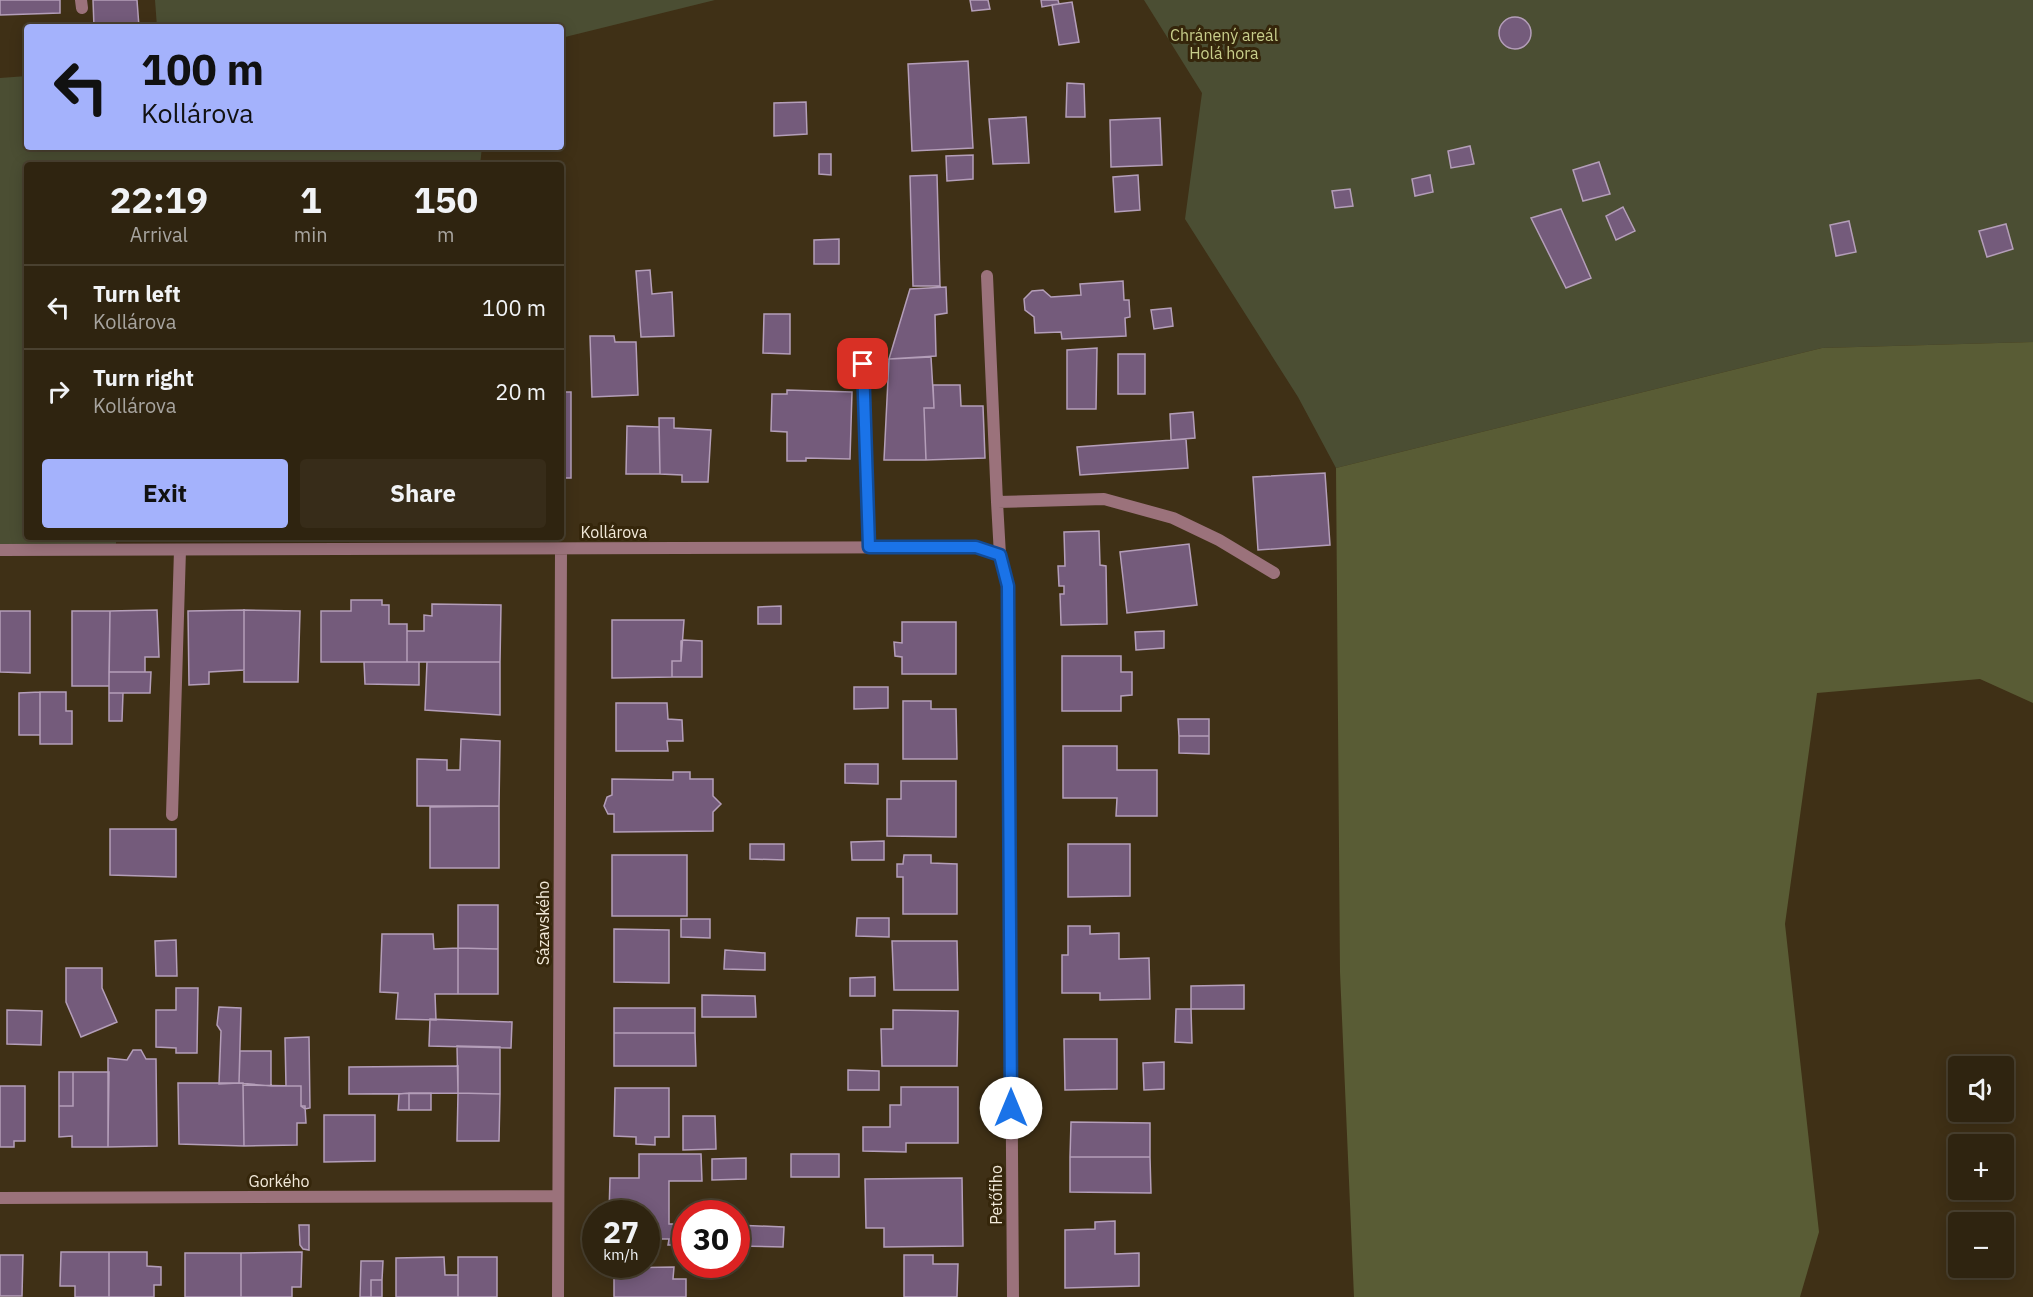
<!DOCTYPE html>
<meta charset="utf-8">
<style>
body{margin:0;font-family:"IBM Plex Sans",sans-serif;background:#372c19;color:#f1f3f6;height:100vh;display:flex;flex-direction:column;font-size:22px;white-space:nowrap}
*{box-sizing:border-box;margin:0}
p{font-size:20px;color:#a7a49f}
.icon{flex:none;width:33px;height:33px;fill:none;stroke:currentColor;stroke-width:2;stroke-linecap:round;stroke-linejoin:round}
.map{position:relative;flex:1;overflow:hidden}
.panel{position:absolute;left:24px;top:162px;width:540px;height:378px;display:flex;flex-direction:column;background:#2f2410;border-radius:6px;box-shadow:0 3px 15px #0003,0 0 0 2px #4a4130}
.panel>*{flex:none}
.banner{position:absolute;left:24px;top:24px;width:540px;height:126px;border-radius:6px;box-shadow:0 3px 15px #0003,0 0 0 2px #4a4130;background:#a4b2fc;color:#111;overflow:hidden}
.controls{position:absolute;left:1948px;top:1056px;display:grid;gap:12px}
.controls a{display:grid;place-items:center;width:66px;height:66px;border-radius:6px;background:#2f2410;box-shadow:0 3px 15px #0003,0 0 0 2px #4a4130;font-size:30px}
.speed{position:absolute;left:582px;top:1200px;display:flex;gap:12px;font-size:30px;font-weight:700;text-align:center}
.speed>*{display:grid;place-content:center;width:78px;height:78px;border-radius:50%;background:#2f2410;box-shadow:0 3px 15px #0003,0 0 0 2px #4a4130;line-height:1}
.speed small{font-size:15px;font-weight:400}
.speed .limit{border:9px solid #d22;background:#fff;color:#111}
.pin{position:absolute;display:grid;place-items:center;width:51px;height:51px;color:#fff;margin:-26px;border-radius:12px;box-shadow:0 3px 9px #0006}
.me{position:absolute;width:66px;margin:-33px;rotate:0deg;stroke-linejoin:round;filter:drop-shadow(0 0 4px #0008)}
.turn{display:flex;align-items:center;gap:21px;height:126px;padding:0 18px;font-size:27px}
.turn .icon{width:78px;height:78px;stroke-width:2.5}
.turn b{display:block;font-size:42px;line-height:51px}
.eta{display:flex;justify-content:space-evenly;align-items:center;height:102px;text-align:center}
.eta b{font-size:36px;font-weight:800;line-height:42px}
.action{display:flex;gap:12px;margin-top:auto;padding:12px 18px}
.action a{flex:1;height:69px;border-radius:6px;background:#a4b2fc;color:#111;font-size:24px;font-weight:800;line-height:69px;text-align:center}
.action a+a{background:#372c19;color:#f1f3f6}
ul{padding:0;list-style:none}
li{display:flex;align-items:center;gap:18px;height:84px;padding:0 18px;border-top:2px solid #4a4130}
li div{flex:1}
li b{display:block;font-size:22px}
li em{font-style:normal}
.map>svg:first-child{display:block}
</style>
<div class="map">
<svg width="2033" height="1297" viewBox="0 0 2033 1297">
<rect width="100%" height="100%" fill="#3f3016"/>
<path fill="#4b4e33" d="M 155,0 L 715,0 L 561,38 L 561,27 L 157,27 Z
M 1144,0 L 2033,0 L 2033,342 L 1822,348 L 1336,468 L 1298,397 L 1185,219 L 1202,93 Z
M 27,76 L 27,147 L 482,147 L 480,165 L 27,165 L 27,537 L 116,537 L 116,548 L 0,550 L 0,78 Z"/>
<path fill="#595c35" d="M 2033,342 L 2033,703 L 1980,679 L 1817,693 L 1785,924 L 1819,1232 L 1800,1297 L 1354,1297 L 1340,972 L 1336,468 L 1822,348 Z"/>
<path fill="#745b7b" stroke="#b49eb9" stroke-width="1.5" d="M 0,0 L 60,0 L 60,13 L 0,15 Z
M 93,0 L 137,0 L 139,27 L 94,27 Z
M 970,0 L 988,0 L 990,9 L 972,11 Z
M 1041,0 L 1058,0 L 1059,4 L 1042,7 Z
M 1072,2 L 1079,42 L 1059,45 L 1052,5 Z
M1499 33a16 16 0 1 1 32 0a16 16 0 1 1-32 0Z
M 968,61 L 973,148 L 912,151 L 908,64 Z
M 1067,83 L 1084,84 L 1085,117 L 1066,117 Z
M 806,102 L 807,134 L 774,136 L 774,103 Z
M 1026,117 L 1029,163 L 993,164 L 989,119 Z
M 1160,118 L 1162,165 L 1111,167 L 1110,120 Z
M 1470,146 L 1474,164 L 1451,168 L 1448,151 Z
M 819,154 L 831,154 L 831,175 L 819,174 Z
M 973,155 L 973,179 L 947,181 L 946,156 Z
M 1599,162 L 1610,194 L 1583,201 L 1573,170 Z
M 937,175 L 940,286 L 913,286 L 910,176 Z
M 1138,175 L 1140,210 L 1115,212 L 1113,177 Z
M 1430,175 L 1433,192 L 1415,196 L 1412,179 Z
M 1350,189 L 1353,206 L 1335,208 L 1332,191 Z
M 1623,207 L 1635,231 L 1616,240 L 1606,216 Z
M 1561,209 L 1591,278 L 1566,288 L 1531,218 Z
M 1849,221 L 1856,252 L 1836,256 L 1830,225 Z
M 2006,224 L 2013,249 L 1987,257 L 1979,231 Z
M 839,239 L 839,264 L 814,264 L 814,240 Z
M 650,270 L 652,294 L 672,292 L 674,336 L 641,337 L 636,271 Z
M 1123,281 L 1124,300 L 1129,300 L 1130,317 L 1125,318 L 1126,336 L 1062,339 L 1061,332 L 1035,333 L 1034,317 L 1025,310 L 1024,299 L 1032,291 L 1043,290 L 1051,297 L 1081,295 L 1080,284 Z
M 946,287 L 947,313 L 935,315 L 936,356 L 889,359 L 910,289 Z
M 1171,308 L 1173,326 L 1154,329 L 1151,310 Z
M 764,314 L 790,314 L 790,354 L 763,353 Z
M 590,336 L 614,336 L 615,342 L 636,342 L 638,395 L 592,397 Z
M 1097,348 L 1096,409 L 1067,409 L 1067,350 Z
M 1118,354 L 1145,354 L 1145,394 L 1118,394 Z
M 931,357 L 934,408 L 924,408 L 926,460 L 884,460 L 889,359 Z
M 933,385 L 960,385 L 961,406 L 983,406 L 985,458 L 926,460 L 924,408 L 934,408 Z
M 787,390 L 852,392 L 850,459 L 806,458 L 806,461 L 787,461 L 787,432 L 771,431 L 772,394 L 787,394 Z
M 561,392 L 571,392 L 571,478 L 561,478 Z
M 1193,412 L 1195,438 L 1171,440 L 1170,414 Z
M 659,418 L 674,418 L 674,428 L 711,430 L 708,482 L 682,482 L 682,475 L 660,474 Z
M 627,426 L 659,427 L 660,474 L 626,474 Z
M 1186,439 L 1188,468 L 1080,475 L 1077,447 Z
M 1325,473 L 1330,545 L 1258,550 L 1253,477 Z
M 1099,531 L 1100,565 L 1106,566 L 1107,624 L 1061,625 L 1060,594 L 1064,594 L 1064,586 L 1059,586 L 1058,566 L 1065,566 L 1064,532 Z
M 1189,544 L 1197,605 L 1127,613 L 1120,552 Z
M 351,600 L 382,600 L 382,605 L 389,605 L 389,624 L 407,624 L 407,662 L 321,662 L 321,611 L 351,611 Z
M 432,604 L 501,605 L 500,662 L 407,662 L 407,631 L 424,631 L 424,615 L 432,616 Z
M 781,606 L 781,624 L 758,624 L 758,607 Z
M 157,610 L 159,657 L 145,657 L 145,672 L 109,672 L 110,611 Z
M 244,610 L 300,611 L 298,682 L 244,682 Z
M 244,610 L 244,670 L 209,672 L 209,684 L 189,685 L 188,611 Z
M 0,611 L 30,611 L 30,673 L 0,672 Z
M 72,611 L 110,611 L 109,686 L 72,686 Z
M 612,620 L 684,620 L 681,661 L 672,661 L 672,677 L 612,678 Z
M 902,622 L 956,622 L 956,674 L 902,674 L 902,657 L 895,656 L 894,642 L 902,643 Z
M 1164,631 L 1164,648 L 1136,650 L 1135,632 Z
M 684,640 L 702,641 L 702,677 L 672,677 L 672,661 L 681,661 L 681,641 Z
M 1062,656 L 1121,656 L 1121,672 L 1132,672 L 1132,695 L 1121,696 L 1121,711 L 1062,711 Z
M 364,662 L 419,662 L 419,685 L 365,684 Z
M 427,662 L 500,662 L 500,715 L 425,710 Z
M 109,672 L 151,672 L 150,693 L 109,693 Z
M 854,687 L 888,687 L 888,708 L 854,709 Z
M 40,692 L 40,735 L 19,735 L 19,693 Z
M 40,692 L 66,692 L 66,711 L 72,711 L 72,744 L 40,744 Z
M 109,693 L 123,693 L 122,721 L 109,721 Z
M 903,701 L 931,701 L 931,709 L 956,709 L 957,759 L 903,759 Z
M 616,703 L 667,703 L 668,719 L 682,720 L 683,741 L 667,741 L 668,751 L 616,751 Z
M 1178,719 L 1209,719 L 1209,736 L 1179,736 Z
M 1179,736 L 1209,736 L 1209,754 L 1179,753 Z
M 461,739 L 500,741 L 499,806 L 417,806 L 417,759 L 447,760 L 447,770 L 460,770 Z
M 1063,746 L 1117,746 L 1117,770 L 1157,770 L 1157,816 L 1116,816 L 1117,798 L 1063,798 Z
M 845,764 L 878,764 L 878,784 L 845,783 Z
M 673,772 L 690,772 L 690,779 L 713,779 L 713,796 L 721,804 L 713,812 L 713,831 L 614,832 L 614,814 L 608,814 L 604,806 L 607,797 L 612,795 L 612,779 L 673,780 Z
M 901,781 L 956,781 L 956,837 L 887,836 L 887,799 L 901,799 Z
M 499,806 L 499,868 L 430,868 L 430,807 Z
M 110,829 L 176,829 L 176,877 L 110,875 Z
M 884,841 L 884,860 L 852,860 L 851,842 Z
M 750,844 L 784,844 L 784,860 L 750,859 Z
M 1068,844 L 1130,844 L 1130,896 L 1068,897 Z
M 612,855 L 687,855 L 687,916 L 612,916 Z
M 904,855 L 931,855 L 931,863 L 957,864 L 957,914 L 903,914 L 903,877 L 897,877 L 897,864 L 903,864 Z
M 458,905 L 498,905 L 498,949 L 458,948 Z
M 857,918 L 889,918 L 889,937 L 856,936 Z
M 681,919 L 710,919 L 710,938 L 681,937 Z
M 1068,926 L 1090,926 L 1090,934 L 1119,933 L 1119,959 L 1149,958 L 1150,999 L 1100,1000 L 1100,993 L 1062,993 L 1062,955 L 1068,955 Z
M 614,929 L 669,930 L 669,983 L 614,982 Z
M 382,934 L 433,934 L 434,949 L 458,948 L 458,994 L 435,994 L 436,1020 L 396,1019 L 398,993 L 380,992 Z
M 176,940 L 177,976 L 156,976 L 155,941 Z
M 892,941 L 957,941 L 958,990 L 894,990 Z
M 458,948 L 498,949 L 498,994 L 458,994 Z
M 725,950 L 765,953 L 765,970 L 724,969 Z
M 66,968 L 102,968 L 102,988 L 117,1022 L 81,1037 L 66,1002 Z
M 875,977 L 875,996 L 850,996 L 850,978 Z
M 1244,985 L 1244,1009 L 1191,1009 L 1191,986 Z
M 176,988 L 198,988 L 197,1053 L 176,1053 L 176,1048 L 156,1047 L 156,1010 L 176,1010 Z
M 702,995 L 755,996 L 756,1017 L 702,1017 Z
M 219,1007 L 241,1008 L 239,1083 L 219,1084 L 221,1031 L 217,1025 Z
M 614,1008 L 695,1008 L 695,1033 L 614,1033 Z
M 1176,1009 L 1191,1009 L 1192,1043 L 1175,1042 Z
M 7,1010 L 42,1011 L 41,1045 L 7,1044 Z
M 893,1010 L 958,1011 L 957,1066 L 882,1066 L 881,1029 L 893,1029 Z
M 430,1019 L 512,1022 L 511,1048 L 429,1046 Z
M 614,1033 L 695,1033 L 696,1066 L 614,1066 Z
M 309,1037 L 310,1108 L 305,1109 L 301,1106 L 301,1086 L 286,1086 L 285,1038 Z
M 1064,1039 L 1117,1039 L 1117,1089 L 1065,1090 Z
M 457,1046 L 500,1047 L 500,1094 L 458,1093 Z
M 133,1050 L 141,1050 L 146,1059 L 156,1059 L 157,1146 L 108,1147 L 108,1058 L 127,1060 Z
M 240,1051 L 271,1051 L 271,1086 L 239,1083 Z
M 1164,1062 L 1164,1089 L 1144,1090 L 1143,1063 Z
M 458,1066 L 458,1093 L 349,1094 L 349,1067 Z
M 848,1070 L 879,1071 L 879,1090 L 848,1090 Z
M 59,1072 L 73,1072 L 73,1106 L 59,1106 Z
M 73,1072 L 109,1072 L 108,1147 L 72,1147 L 72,1136 L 59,1137 L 59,1106 L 73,1106 Z
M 178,1083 L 243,1083 L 244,1146 L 179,1144 Z
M 243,1085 L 301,1086 L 301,1106 L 305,1106 L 306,1123 L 297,1123 L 297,1145 L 244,1146 Z
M 0,1086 L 25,1086 L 25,1141 L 14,1141 L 14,1147 L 0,1147 Z
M 901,1087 L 958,1087 L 958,1143 L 906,1143 L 906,1152 L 863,1151 L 863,1127 L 890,1127 L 890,1105 L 901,1105 Z
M 615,1088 L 669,1088 L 669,1137 L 655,1137 L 655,1145 L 636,1144 L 636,1137 L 614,1136 Z
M 409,1093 L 431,1093 L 431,1110 L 409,1110 Z
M 409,1093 L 409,1110 L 398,1110 L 399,1094 Z
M 458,1093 L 500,1094 L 499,1141 L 457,1141 Z
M 324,1115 L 375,1115 L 375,1161 L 324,1162 Z
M 683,1116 L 715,1116 L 716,1149 L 683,1150 Z
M 1071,1122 L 1150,1123 L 1150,1157 L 1070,1157 Z
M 639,1154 L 701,1154 L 702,1181 L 669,1181 L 669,1224 L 681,1224 L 680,1245 L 668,1245 L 669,1239 L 646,1239 L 646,1214 L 609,1214 L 610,1178 L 639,1178 Z
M 791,1154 L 839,1154 L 839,1177 L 791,1177 Z
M 1070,1157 L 1150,1157 L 1151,1193 L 1070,1192 Z
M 746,1158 L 746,1179 L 712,1180 L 712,1159 Z
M 962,1178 L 963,1246 L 884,1247 L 884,1228 L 866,1228 L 865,1179 Z
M 1115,1221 L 1115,1254 L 1139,1253 L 1139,1286 L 1065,1288 L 1065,1230 L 1095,1229 L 1095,1222 Z
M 681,1224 L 686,1224 L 686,1245 L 680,1245 Z
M 299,1225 L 309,1225 L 309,1250 L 303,1249 L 300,1245 Z
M 736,1225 L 784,1227 L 783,1247 L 736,1246 Z
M 61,1252 L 109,1252 L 109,1297 L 75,1297 L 75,1286 L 60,1286 Z
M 109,1252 L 147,1252 L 147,1266 L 161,1267 L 161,1285 L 154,1285 L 154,1297 L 109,1297 Z
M 302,1252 L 301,1287 L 292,1287 L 292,1297 L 241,1297 L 241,1253 Z
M 185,1253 L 241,1253 L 241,1297 L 185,1297 Z
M 0,1255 L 23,1255 L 22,1296 L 0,1296 Z
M 904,1255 L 933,1255 L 933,1264 L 958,1264 L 957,1297 L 904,1297 Z
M 444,1257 L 445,1275 L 458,1275 L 458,1297 L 396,1297 L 396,1258 Z
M 458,1257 L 497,1257 L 497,1297 L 458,1297 Z
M 361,1261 L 383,1261 L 382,1280 L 371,1280 L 371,1297 L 360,1297 Z
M 674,1267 L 673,1279 L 686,1279 L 686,1297 L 614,1297 L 614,1268 Z
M 371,1280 L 382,1280 L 382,1297 L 371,1297 Z"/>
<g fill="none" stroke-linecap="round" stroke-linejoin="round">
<path stroke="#9b727b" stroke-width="12" d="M 81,0 L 82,8
M 987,276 L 997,502
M 863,364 L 869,547
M 1000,555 L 997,502 L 1104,499 L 1173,518 L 1219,540 L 1274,573
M 172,815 L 180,550"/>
<path stroke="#9b727b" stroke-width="12" d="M 0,550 L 976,547 L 1000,555 L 1008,586 L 1013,1297
M 0,1198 L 558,1196
M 558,1297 L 561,549"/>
</g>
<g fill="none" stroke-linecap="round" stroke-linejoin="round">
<g stroke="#114b97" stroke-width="15">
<path id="route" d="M 863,364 L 869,547 L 976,547 L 1000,555 L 1008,586 L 1011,1108"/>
</g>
<use href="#route" stroke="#1a73e8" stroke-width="10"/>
</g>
<g text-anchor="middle" stroke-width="6" stroke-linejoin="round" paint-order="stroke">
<g font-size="16" fill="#c8ce8b" stroke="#35260b">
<text x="1224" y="41">Chránený areál<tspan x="1224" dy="18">Holá hora</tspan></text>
</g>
<g font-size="16" fill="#f1e8d8" stroke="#35260b">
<text x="614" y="538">Kollárova</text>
<text transform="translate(543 923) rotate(-90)" y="6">Sázavského</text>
<text x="279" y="1187">Gorkého</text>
<text transform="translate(996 1195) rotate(-90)" y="6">Petőfiho</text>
</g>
</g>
</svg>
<div class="controls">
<a><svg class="icon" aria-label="sound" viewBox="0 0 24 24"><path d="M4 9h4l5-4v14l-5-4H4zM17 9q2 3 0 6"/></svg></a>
<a>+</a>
<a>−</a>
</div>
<div class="speed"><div>27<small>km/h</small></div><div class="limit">30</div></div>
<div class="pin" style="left:863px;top:364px;background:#d93025"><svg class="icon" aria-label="arrive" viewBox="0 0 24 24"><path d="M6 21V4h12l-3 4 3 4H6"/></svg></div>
<svg class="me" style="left:1011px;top:1108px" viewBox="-20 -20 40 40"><circle r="19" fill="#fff"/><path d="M0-13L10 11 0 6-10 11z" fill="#1a73e8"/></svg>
<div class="banner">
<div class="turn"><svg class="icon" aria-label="left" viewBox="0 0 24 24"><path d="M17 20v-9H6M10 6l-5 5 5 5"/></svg><div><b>100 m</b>Kollárova</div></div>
</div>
<section class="panel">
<div class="eta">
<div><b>22:19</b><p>Arrival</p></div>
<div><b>1</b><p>min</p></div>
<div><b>150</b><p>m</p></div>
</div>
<ul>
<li><svg class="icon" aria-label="left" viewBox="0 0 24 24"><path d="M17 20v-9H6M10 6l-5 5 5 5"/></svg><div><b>Turn left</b><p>Kollárova</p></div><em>100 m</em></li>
<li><svg class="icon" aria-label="right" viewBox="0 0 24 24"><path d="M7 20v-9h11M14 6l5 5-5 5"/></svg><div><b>Turn right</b><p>Kollárova</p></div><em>20 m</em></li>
</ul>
<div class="action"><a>Exit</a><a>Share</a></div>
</section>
</div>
